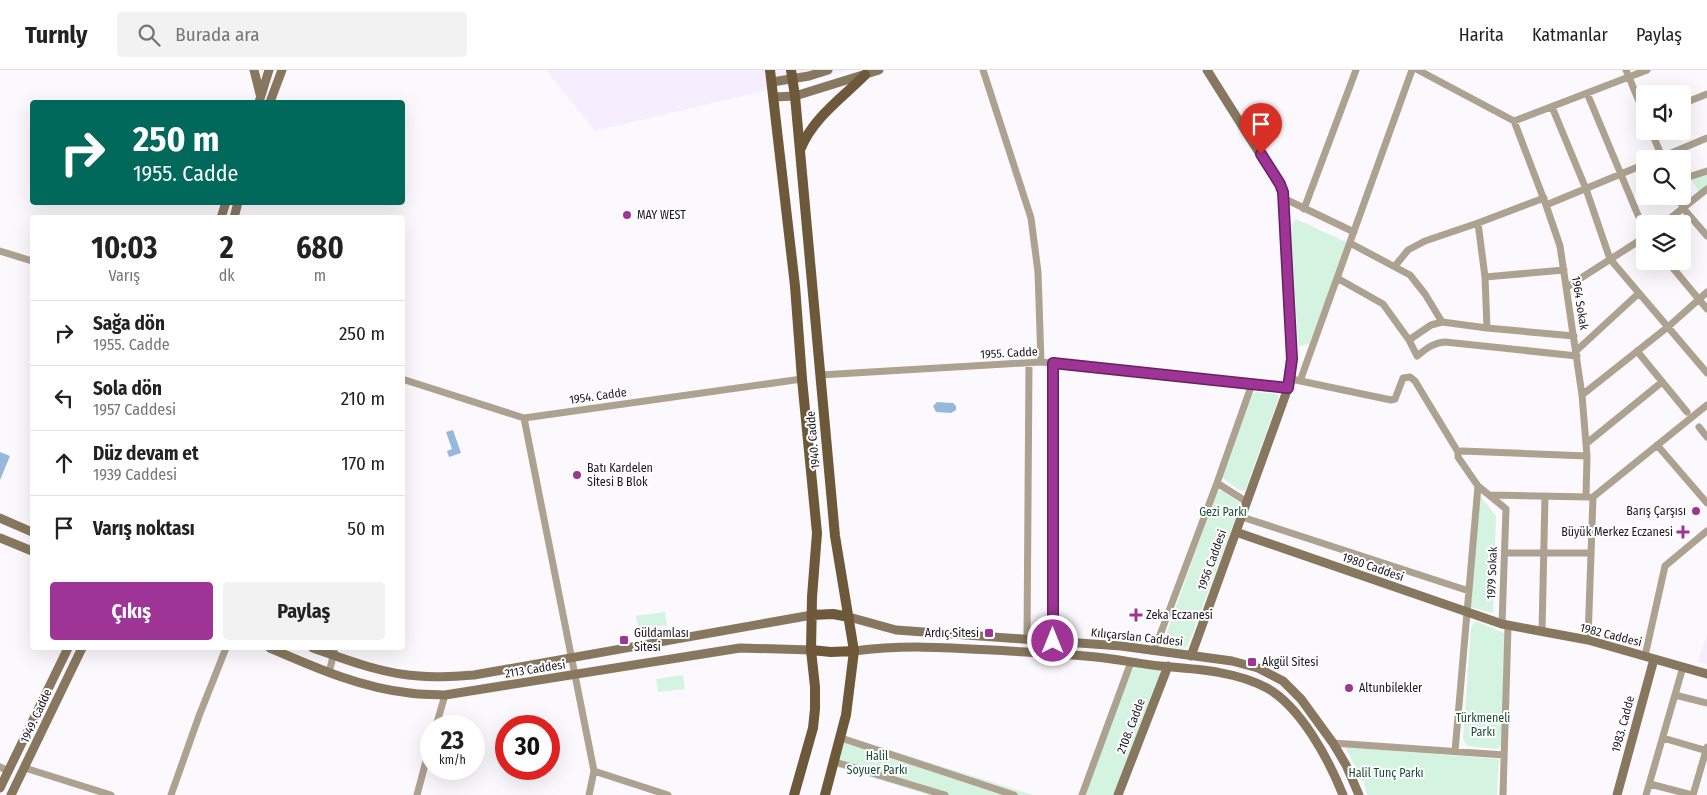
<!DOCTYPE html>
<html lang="tr">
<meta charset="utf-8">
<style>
body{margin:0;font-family:"Fira Sans Condensed",sans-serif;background:#f2f2f2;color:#222;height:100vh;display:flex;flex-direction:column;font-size:19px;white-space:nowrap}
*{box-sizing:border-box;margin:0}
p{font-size:16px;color:#767676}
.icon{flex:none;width:28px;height:28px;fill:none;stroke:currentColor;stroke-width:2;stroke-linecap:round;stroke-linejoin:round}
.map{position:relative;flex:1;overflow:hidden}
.panel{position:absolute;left:30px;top:145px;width:375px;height:435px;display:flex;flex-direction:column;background:#fff;border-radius:5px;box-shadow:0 5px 20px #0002}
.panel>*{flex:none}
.hud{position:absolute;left:30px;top:30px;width:375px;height:105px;border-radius:5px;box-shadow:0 5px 20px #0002;background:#00695c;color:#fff;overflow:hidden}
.controls{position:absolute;left:1636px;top:15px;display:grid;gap:10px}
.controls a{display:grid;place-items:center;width:55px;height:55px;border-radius:5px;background:#fff;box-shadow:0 5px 20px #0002;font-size:25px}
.speed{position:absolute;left:420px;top:645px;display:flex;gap:10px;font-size:25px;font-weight:700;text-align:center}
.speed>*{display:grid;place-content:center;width:65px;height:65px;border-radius:50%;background:#fff;box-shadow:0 5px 20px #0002;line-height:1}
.speed small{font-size:12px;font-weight:400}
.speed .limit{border:8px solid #d22;background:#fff;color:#111}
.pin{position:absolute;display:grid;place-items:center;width:42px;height:42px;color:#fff;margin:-51px -21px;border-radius:50% 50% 50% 0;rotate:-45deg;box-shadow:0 0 5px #0007}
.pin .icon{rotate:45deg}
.me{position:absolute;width:55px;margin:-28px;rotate:0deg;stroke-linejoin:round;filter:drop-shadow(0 0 4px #0008)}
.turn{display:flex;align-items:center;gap:18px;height:105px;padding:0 20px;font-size:22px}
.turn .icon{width:65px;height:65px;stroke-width:2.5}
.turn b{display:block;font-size:35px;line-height:42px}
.eta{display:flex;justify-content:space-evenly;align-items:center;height:85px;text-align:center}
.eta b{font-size:30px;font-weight:700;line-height:35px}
.button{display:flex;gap:10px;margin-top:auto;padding:10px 20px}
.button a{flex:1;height:58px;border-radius:5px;background:#9d3496;color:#fff;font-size:20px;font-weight:700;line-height:58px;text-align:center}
.button a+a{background:#f2f2f2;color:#222}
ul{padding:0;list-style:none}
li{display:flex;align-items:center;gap:15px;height:65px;padding:0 20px;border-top:1px solid #e0e0e0}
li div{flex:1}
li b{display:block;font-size:19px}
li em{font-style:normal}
header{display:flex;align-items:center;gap:30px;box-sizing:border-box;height:70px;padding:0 25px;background:#fff;border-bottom:1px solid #e0e0e0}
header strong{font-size:24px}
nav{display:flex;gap:28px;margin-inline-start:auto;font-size:18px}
.search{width:350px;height:45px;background:#f2f2f2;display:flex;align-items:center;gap:12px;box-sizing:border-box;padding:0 18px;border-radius:5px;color:#767676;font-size:19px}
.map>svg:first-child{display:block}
</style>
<header>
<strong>Turnly</strong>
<div class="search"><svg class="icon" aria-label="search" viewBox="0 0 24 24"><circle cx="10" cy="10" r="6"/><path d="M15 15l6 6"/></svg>Burada ara</div>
<nav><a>Harita</a><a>Katmanlar</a><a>Paylaş</a></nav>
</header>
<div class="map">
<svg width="1707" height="725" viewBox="0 0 1707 725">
<rect width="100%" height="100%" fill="#fbf8fe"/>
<path fill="#f6eefe" d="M 546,0 L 851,0 L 595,61 Z
M 1707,565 L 1707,595 L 1697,592 Z"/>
<path fill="#d4f4e1" d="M 1707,105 L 1707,117 L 1700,123 L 1691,109 Z
M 1296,149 L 1346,172 L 1346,177 L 1309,274 L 1300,276 L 1298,273 L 1291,155 Z
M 1256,322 L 1277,324 L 1279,327 L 1245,421 L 1239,420 L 1224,409 L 1223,407 L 1253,323 Z
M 1221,420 L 1239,432 L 1240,436 L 1188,576 L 1184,579 L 1162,576 L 1217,421 Z
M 1477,422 L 1496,446 L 1493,543 L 1467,536 Z
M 665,542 L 667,555 L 638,559 L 636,546 Z
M 1476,551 L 1504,563 L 1502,675 L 1497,679 L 1467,676 L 1463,669 L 1471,559 L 1473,554 Z
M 1131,596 L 1158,599 L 1162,606 L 1113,725 L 1083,725 Z
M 683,605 L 685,619 L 658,622 L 656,609 Z
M 845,666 L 1033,725 L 929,725 L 837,697 Z
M 1345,677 L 1499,689 L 1497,725 L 1367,725 L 1364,713 Z"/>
<path fill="#96b9db" d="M 937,332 L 953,333 L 956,336 L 956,340 L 951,343 L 936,342 L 933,336 Z
M 453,360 L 461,383 L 449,387 L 447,381 L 452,379 L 446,362 Z
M 0,382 L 10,386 L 0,410 Z"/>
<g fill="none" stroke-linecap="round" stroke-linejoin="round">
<path stroke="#ada190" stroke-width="7" d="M 983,0 L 1031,148 L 1038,202 L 1041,292
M 1418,0 L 1514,51
M 1626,0 L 1645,46
M 1587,23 L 1645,162
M 1682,34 L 1707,24
M 1552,37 L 1586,119 L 1610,189 L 1707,303
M 1514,51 L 1546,135 L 1560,176 L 1582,325 L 1587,386 L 1586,427
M 1514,51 L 1647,0
M 1651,61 L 1663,89
M 1657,89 L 1707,68
M 1682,109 L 1707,101
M 1678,126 L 1683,138 L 1707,166
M 1283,128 L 1354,162
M 1546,135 L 1645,94
M 1304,139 L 1356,0
M 1478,153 L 1485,207 L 1487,258 L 1574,266
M 1663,154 L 1707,119
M 1350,173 L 1410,205 L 1425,224 L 1442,252 L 1487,258
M 0,181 L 32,191
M 1667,191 L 1707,239
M 1395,196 L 1408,180 L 1425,171 L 1478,153 L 1544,128
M 1485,207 L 1564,200
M 1337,208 L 1383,234 L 1409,270 L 1431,255 L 1442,252
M 1567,217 L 1645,167
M 1409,270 L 1417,286 C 1427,278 1433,273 1445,272 L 1577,286
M 1576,281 L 1639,223
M 1637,281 L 1687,342
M 1053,293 L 1053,571
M 820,305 L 1041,292 L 1288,318
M 402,309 L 524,348 L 802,309
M 1291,309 L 1391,330 L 1395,329 L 1403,308 L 1410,307 L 1415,311 L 1458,382 L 1458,387 L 1478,416 L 1506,439 L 1502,554
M 1300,311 L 1412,0
M 1582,325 L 1669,256 L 1707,222
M 524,348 L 594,701 L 589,725
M 1699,357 L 1707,367
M 1587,373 L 1662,312
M 1657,375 L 1707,433
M 1458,382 L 1462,381 L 1587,386
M 1217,413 L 1247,432
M 1490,425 L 1589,427
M 1593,427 L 1707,335
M 1242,447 L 1469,521
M 1505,483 L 1591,483
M 1542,562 L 1545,426
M 1027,570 L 1029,293
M 1588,570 L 1593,427
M 1154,581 L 1217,413 L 1252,314
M 1645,586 L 1665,496 L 1707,461
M 329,603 L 335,578
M 1675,625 L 1707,633
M 436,656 L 445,625
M 841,668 L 1014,725
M 1663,668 L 1707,681
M 1333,673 L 1504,685
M 1455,681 L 1478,416
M 835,692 L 945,725
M 0,697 L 8,701
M 25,698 L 111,725
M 594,701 L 668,725
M 1650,714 L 1692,725
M 171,725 L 199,646 L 226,578
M 417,725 L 431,672
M 1082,725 L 1131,592
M 1503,725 L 1508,556
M 1646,725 L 1683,597
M 1693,725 L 1707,677"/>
<path stroke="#87775e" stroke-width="9" d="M 254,0 L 260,24
M 772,12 L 809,6 L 828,0
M 774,27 L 795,26 L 879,0
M 259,32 L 269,0
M 270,32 L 282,0
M 221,148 L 226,132
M 234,148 L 238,132
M 0,448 L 32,462
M 1236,462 L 1502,554 L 1588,570 L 1707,604
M 0,468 L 32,481
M 849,547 L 896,560 L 1121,576 L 1232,591 L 1258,598 L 1283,611 L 1301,629 L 1333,673 L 1346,695 L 1359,725
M 270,578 C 314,597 361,618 410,623 C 421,625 433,624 445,625 L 740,578 L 811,580
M 313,578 C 347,590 383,604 419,606 C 438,608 456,606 474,605 L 812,545
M 854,581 C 907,574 955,578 1009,581 C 1038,583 1067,584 1096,587 C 1118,589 1139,594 1160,596 C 1195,599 1236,601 1267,618 C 1301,637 1329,690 1343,725
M 1191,586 L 1288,318 L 1292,289 L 1282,119 L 1207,0
M 0,718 L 68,578
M 11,725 L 82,578
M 1118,725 L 1168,596
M 1617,725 L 1654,589"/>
<path stroke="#6d593a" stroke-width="10" d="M 770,0 L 795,216 L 802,309 L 817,463 L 812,527 L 811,580 L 815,617 L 815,639 L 813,658 L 794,725
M 791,0 L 795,26 L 835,466 L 854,581 L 846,645 L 825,725
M 801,78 C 813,48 843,27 865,5
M 812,545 L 833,544 L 849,547
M 811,580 L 831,582 L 854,581"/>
</g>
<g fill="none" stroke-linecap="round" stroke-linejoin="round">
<g stroke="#662262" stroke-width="12">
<path id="route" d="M 1053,571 L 1053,293 L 1288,318 L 1292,289 L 1283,122 L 1280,114 L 1261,84"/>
</g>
<use href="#route" stroke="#9d3496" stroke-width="9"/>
</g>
<g fill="#9d3496" stroke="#fff" stroke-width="2">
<circle cx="627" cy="145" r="5"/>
<circle cx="577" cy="405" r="5"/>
<circle cx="1696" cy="441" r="5"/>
<path d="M1680.5 454.5h5v5h5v5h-5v5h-5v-5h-5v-5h5z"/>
<path d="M1133.5 537.5h5v5h5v5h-5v5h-5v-5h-5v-5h5z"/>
<rect x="984" y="558" width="10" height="10" rx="2.5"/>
<rect x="619" y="565" width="10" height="10" rx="2.5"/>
<rect x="1247" y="587" width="10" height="10" rx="2.5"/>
<circle cx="1349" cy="618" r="5"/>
</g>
<g text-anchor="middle" stroke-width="4" stroke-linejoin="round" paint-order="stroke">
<g font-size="12" fill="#1d1722" stroke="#fff" text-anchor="start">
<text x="637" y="149">MAY WEST</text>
<text x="587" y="402">Batı Kardelen<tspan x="587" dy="14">Sİtesi B Blok</tspan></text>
<text x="1686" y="445" text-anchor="end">Barış Çarşısı</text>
<text x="1673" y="466" text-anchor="end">Büyük Merkez Eczanesi</text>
<text x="1146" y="549">Zeka Eczanesi</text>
<text x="634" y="567">Güldamlası<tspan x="634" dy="14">Sitesi</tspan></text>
<text x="979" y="567" text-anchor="end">Ardıç Sitesi</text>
<text x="1262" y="596">Akgül Sitesi</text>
<text x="1359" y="622">Altunbilekler</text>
</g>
<g font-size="12" fill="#1d1722" stroke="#fff">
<text transform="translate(1580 233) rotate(81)" y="4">1964 Sokak</text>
<text transform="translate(1009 283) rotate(-3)" y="4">1955. Cadde</text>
<text transform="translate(598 326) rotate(-8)" y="4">1954. Cadde</text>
<text transform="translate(813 370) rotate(-95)" y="4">1940. Cadde</text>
<text transform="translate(1212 490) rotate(-70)" y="4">1956 Caddesi</text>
<text transform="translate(1373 497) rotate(19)" y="4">1980 Caddesi</text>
<text transform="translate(1492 503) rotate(-88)" y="4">1979 Sokak</text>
<text transform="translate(1611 565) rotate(14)" y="4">1982 Caddesi</text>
<text transform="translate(1137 567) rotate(6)" y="4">Kılıçarslan Caddesi</text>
<text transform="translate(535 599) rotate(-9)" y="4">2113 Caddesi</text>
<text transform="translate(36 646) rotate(-65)" y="4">1949. Cadde</text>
<text transform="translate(1623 654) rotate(-75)" y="4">1983. Cadde</text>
<text transform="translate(1131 656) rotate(-69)" y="4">2108. Cadde</text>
</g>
<g font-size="12" fill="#184f36" stroke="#fff">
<text x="1223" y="446">Gezi Parkı</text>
<text x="1483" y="652">Türkmeneli<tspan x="1483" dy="14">Parkı</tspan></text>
<text x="877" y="690">Halil<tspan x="877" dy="14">Soyuer Parkı</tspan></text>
<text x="1386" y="707">Halil Tunç Parkı</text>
</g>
</g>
</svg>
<div class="controls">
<a><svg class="icon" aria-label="sound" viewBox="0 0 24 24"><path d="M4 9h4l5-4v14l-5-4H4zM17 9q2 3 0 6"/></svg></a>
<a><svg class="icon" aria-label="search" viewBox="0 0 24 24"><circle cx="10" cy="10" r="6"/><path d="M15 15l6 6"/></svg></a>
<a><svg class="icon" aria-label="layers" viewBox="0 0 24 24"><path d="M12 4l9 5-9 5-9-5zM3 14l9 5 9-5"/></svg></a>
</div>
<div class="speed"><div>23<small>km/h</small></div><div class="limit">30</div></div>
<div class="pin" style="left:1261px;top:84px;background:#d93025"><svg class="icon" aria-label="arrive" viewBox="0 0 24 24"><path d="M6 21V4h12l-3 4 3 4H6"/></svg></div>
<svg class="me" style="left:1053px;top:571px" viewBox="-20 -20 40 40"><circle r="17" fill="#9d3496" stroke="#fff" stroke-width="3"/><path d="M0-11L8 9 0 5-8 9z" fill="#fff"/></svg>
<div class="hud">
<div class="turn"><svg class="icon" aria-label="right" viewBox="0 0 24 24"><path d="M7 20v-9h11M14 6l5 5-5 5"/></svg><div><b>250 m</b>1955. Cadde</div></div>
</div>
<section class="panel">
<div class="eta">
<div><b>10:03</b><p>Varış</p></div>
<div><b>2</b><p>dk</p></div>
<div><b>680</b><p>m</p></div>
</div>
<ul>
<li><svg class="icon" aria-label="right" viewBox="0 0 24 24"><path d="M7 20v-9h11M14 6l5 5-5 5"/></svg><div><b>Sağa dön</b><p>1955. Cadde</p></div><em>250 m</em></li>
<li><svg class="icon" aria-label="left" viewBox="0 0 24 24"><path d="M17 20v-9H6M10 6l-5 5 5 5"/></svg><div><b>Sola dön</b><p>1957 Caddesi</p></div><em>210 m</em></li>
<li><svg class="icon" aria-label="ahead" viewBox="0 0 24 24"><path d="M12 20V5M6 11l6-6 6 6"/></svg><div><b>Düz devam et</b><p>1939 Caddesi</p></div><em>170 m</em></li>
<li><svg class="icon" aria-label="arrive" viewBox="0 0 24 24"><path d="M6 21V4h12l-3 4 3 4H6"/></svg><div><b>Varış noktası</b></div><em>50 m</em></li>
</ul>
<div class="button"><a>Çıkış</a><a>Paylaş</a></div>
</section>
</div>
